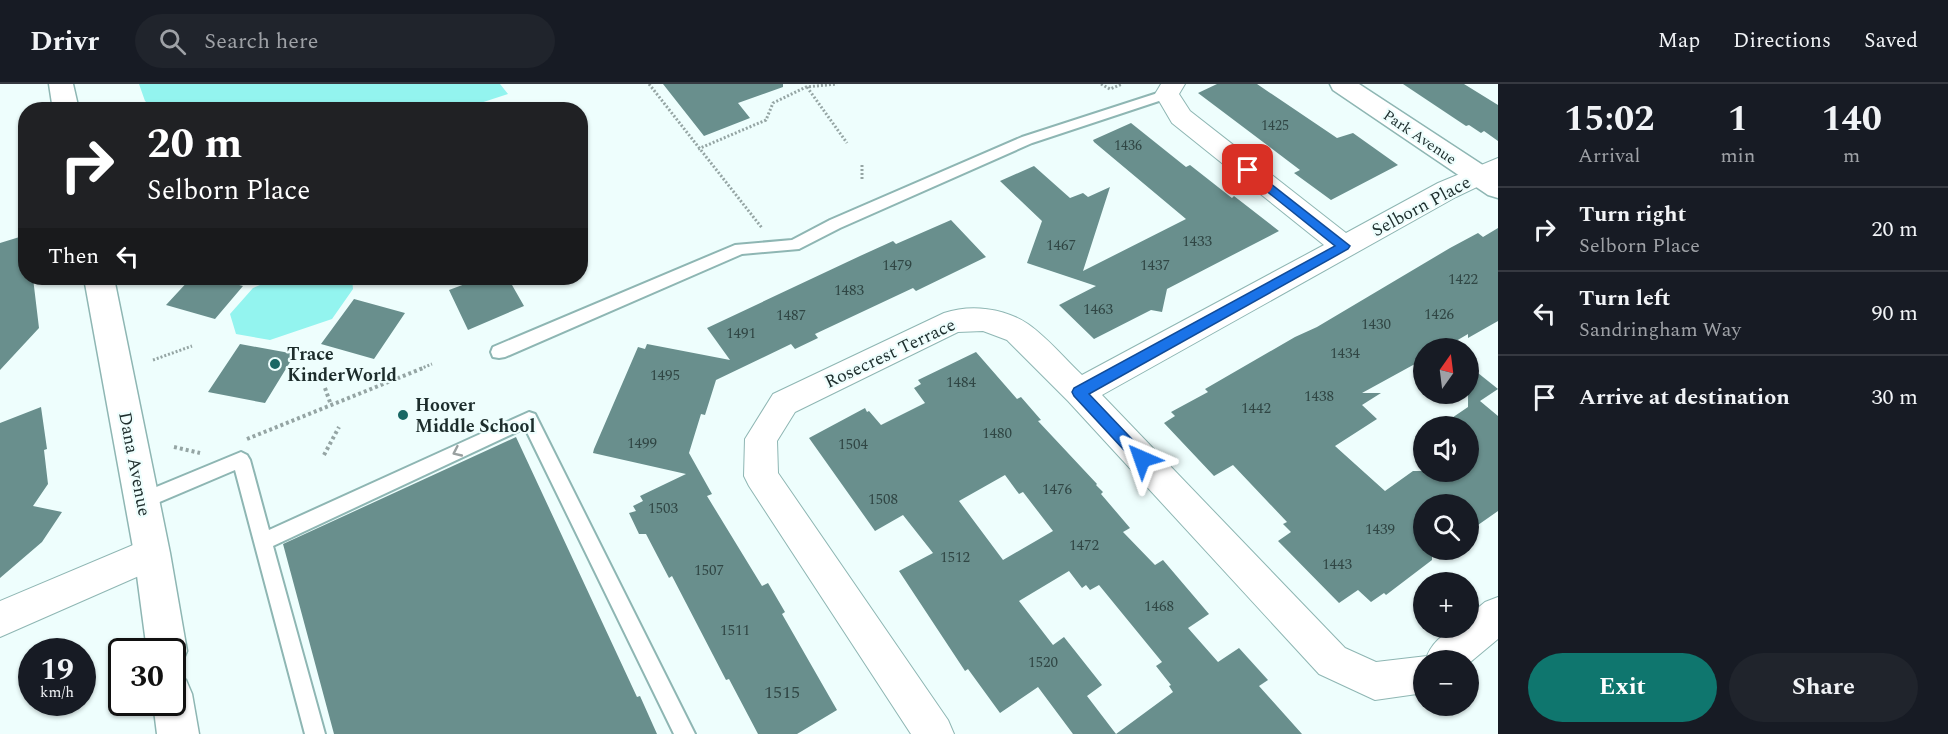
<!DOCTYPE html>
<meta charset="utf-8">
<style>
body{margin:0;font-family:Spectral,serif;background:#20242c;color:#f1f3f6;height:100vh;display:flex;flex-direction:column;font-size:22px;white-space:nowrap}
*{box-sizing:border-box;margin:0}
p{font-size:20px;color:#9ea1a6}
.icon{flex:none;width:33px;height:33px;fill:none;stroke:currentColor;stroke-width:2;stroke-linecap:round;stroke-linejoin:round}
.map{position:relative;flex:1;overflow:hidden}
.drawer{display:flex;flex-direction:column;background:#171b24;width:450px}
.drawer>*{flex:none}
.banner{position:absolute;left:18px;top:18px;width:570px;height:183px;border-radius:24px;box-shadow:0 2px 4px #0004;background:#202124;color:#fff;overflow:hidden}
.needle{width:39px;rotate:14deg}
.buttons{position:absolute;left:1413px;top:254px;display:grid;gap:12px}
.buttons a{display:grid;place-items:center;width:66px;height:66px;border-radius:50%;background:#171b24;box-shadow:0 2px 4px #0004;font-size:30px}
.speed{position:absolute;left:18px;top:554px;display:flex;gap:12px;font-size:30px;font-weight:700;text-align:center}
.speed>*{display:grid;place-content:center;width:78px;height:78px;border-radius:50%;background:#171b24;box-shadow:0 2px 4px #0004;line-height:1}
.speed small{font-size:15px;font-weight:400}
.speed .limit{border:3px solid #111;border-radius:9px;background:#fff;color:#111}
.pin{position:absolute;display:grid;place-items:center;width:51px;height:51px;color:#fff;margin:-26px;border-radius:12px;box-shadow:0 3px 9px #0006}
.me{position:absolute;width:66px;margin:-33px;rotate:317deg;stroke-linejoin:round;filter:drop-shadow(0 0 4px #0008)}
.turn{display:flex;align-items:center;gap:21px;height:126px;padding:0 30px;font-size:27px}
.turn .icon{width:78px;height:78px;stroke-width:2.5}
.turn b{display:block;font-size:42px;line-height:51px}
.then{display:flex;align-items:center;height:57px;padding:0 30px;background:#0003;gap:12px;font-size:22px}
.eta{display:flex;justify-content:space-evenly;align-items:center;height:102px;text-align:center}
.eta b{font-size:36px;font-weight:700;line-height:42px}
.button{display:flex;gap:12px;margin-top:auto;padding:12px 30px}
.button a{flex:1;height:69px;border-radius:36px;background:#0f766e;color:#fff;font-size:24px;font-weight:700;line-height:69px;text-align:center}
.button a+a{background:#20242c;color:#f1f3f6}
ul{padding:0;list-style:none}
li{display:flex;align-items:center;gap:18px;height:84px;padding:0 30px;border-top:2px solid #363941}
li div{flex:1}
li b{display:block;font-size:22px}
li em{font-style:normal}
header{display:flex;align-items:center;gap:36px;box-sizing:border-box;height:84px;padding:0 30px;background:#171b24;border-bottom:2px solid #363941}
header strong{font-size:28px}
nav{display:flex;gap:33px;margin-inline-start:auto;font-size:21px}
.search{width:420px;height:54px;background:#20242c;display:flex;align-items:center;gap:15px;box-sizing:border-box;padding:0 21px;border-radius:33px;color:#9ea1a6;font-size:22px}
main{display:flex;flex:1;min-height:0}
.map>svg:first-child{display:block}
</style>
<header>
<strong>Drivr</strong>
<div class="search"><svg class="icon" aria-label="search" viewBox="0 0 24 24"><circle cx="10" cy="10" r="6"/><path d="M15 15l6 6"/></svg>Search here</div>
<nav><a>Map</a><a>Directions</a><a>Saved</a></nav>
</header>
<main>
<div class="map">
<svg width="1498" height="650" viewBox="0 0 1498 650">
<rect width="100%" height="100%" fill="#eefefd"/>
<path fill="#93f4ef" d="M 139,0 L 500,0 L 508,10 L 459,26 L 156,26 L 145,17 Z
M 277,194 L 352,194 L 353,205 L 332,235 L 270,256 L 236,250 L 230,230 L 253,204 Z"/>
<path fill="#698f8d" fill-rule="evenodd" d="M 663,0 L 783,0 L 783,3 L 738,19 L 750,34 L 704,52 Z
M 1217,0 L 1257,0 L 1337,54 L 1353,49 L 1398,81 L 1331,116 L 1294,89 L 1300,86 L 1198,9 Z
M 1403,0 L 1464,0 L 1498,21 L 1498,57 L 1484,47 L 1481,49 L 1469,41 L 1466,42 Z
M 1131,39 L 1186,83 L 1190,81 L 1232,114 L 1234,112 L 1279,147 L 1167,205 L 1162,228 L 1151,226 L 1094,255 L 1059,221 L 1096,202 L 1027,179 L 1042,137 L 1000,97 L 1034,82 L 1070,114 L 1083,109 L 1088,113 L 1110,103 L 1083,187 L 1186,135 L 1094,58 L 1093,56 Z
M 951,136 L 986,173 L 916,207 L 913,204 L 815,250 L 818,254 L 795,265 L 791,260 L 716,296 L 705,331 L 701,330 L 689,369 L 712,410 L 707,412 L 762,502 L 768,499 L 785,528 L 782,530 L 837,626 L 797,650 L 758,650 L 729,595 L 726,596 L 672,492 L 669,494 L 646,450 L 639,450 L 629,429 L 636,427 L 633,422 L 643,417 L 640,412 L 686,390 L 593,369 L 594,365 L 638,263 L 645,265 L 647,260 L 730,276 L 707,244 L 860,172 L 893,157 L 896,160 Z
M 1498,144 L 1498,237 L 1468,254 L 1468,250 L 1444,264 L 1424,264 L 1424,275 L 1362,309 L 1381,309 L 1362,321 L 1377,335 L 1335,362 L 1385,407 L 1413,387 L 1468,387 L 1468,342 L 1440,342 L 1468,323 L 1468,281 L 1498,305 L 1480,317 L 1498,332 L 1498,427 L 1468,448 L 1468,420 L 1424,420 L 1424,465 L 1432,466 L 1432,476 L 1386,511 L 1384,509 L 1371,518 L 1358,506 L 1339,519 L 1278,457 L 1291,448 L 1283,440 L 1287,438 L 1233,381 L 1214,392 L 1164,339 L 1175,332 L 1171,328 L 1208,308 L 1205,305 L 1295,253 L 1317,243 L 1450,164 L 1478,149 L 1483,153 Z
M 26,151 L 26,194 L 33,194 L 39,244 L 0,286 L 0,159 Z
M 191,194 L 213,194 L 243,202 L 215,235 L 166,221 Z
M 481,194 L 508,194 L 524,222 L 468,246 L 449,206 Z
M 354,215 L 405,229 L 374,275 L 321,260 Z
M 240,260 L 295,270 L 265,319 L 208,308 Z
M 976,268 L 1017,315 L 1021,313 L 1041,336 L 1038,337 L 1097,400 L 1096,401 L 1103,408 L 1101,410 L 1130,444 L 1123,448 L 1155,481 L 1163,476 L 1209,530 L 1188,544 L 1218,578 L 1239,564 L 1268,596 L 1259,602 L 1302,650 L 1116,650 L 1173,608 L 1169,602 L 1171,601 L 1156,582 L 1162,578 L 1099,501 L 1090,506 L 1086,501 L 1082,504 L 1069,487 L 1019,517 L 1053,561 L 1064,553 L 1102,601 L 1087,612 L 1116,650 L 1073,650 L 1038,603 L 1000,629 L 968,585 L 965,587 L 899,487 L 933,469 L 903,431 L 875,447 L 809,354 L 865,324 L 867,328 L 869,327 L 881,341 L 925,319 L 914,304 L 921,300 L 918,296 ZM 1005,391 L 1019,410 L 1023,408 L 1053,447 L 1003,476 L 959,417 Z
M 41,323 L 47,365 L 44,366 L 48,400 L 33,422 L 62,428 L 42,458 L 0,494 L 0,339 Z
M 516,353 L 637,613 L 640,612 L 657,650 L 334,650 L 283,460 Z"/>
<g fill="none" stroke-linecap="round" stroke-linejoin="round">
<g stroke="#8eb6b3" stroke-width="4">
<path id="lane" d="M 1167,6 L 1171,7 L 1173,10 L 1171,13 L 1032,59 L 840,144 L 799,165 L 742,170 L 505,273 L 499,274 L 493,273 L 491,268 L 493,263 L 735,161 L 792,156 L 830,136 L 1022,53 Z
M 529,328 L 535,330 L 695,650 L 674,650 L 525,344 L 273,462 L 325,650 L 305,650 L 235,386 L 143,425 L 137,423 L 134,417 L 137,411 L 241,368 L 247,371 L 250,376 L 269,446 Z"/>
</g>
<g stroke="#8eb6b3" stroke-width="2">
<path id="street" d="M 1161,0 L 1185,0 L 1179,10 L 1190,27 L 1346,149 L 1438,99 L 1498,74 L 1498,93 L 1456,113 L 1102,311 L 1345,564 L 1376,578 L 1427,572 C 1434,555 1451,543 1468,543 L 1468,532 L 1485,518 L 1498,513 L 1498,555 L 1468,580 L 1468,576 L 1424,576 L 1424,609 L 1375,616 L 1319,590 L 1068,317 L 1007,256 L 983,247 L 958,248 L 795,328 L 777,357 L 778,389 L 948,636 L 954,650 L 911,650 L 749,402 L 744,392 L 745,355 L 773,310 L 944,229 C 971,220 1004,224 1028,240 C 1048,254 1065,275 1082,291 L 1324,161 L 1172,39 L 1155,10 Z
M 152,453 L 164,457 L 169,469 L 164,481 L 0,553 L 0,517 Z"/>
</g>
<g stroke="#8eb6b3" stroke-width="3">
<path id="secondary" d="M 49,0 L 73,0 L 79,26 L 53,26 Z
M 1330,0 L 1359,0 L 1498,91 L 1498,114 L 1488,111 L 1333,6 Z
M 84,194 L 114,194 L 170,469 L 187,567 L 181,581 L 172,584 L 172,567 L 147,567 L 134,469 Z
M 172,590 L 186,596 L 192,610 L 199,650 L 157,650 L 153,618 L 172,618 Z"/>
</g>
<path stroke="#95a5a4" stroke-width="3" stroke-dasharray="2 2" stroke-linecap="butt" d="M 649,0 L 762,144
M 1101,0 L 1110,5 L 1122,0
M 807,3 L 847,59
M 698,65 L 766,36 L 773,19 L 806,3 L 837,0
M 862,81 L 862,97
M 153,276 L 192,262
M 420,285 L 432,280"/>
<path stroke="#95a5a4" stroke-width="4" stroke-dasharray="3 3" stroke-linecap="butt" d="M 325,304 L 331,321
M 247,355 L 423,284
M 174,363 L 200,369
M 324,371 L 339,343"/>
<use href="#lane" fill="#fff" fill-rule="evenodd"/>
<use href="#street" fill="#fff" fill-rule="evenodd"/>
<use href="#secondary" fill="#fff" fill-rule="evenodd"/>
</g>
<defs><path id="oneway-chevron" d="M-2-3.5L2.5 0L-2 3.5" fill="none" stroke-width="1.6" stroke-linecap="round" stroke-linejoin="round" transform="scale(1.5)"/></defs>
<use stroke="#99a0a0" href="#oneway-chevron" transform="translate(457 368) rotate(155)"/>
<path fill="#1a73e8" stroke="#114b97" stroke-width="1.5" d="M 1248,82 L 1350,162 L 1348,165 L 1089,310 L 1147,371 L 1149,375 L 1147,380 L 1142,382 L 1137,380 L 1074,312 L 1072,308 L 1074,304 L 1335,162 L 1244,89 L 1243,86 Z"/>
<g fill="#196764" stroke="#eefefd" stroke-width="2">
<circle cx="275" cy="280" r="6"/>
<circle cx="403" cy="331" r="6"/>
</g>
<g text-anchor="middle" stroke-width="4.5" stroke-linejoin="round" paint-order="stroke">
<g font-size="14" fill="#304644">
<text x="1275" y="46">1425</text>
<text x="1128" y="66">1436</text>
</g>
<g font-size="15" fill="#1d2d2c" stroke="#eefefd">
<text transform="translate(1420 53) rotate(34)" y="5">Park Avenue</text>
</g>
<g font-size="15" fill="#304644">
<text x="1197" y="162">1433</text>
<text x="1061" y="166">1467</text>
<text x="897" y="186">1479</text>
<text x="1155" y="186">1437</text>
<text x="1463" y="200">1422</text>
<text x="849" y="211">1483</text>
<text x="1098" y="230">1463</text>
<text x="1439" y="235">1426</text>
<text x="791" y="236">1487</text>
<text x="1376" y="245">1430</text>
<text x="741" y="254">1491</text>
<text x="1345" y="274">1434</text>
<text x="665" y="296">1495</text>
<text x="961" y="303">1484</text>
<text x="1319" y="317">1438</text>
<text x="1256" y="329">1442</text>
<text x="997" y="354">1480</text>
<text x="642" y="364">1499</text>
<text x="853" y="365">1504</text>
<text x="1057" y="410">1476</text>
<text x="883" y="420">1508</text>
<text x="663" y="429">1503</text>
<text x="1380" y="450">1439</text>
<text x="1084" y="466">1472</text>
<text x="955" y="478">1512</text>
<text x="1337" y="485">1443</text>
<text x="709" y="491">1507</text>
<text x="1159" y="527">1468</text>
<text x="735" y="551">1511</text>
<text x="1043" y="583">1520</text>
</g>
<g font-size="18" fill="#1d2d2c" stroke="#eefefd">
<text transform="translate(1421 122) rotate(-28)" y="6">Selborn Place</text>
<text transform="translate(890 269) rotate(-25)" y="6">Rosecrest Terrace</text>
<text transform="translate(135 380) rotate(79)" y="6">Dana Avenue</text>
</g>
<g font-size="18" font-weight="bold" fill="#1d2d2c" stroke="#eefefd" text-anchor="start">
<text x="287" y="276">Trace<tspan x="287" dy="21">KinderWorld</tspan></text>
<text x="415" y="327">Hoover<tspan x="415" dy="21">Middle School</tspan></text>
</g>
<g font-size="18" fill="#304644">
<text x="782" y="614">1515</text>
</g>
</g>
</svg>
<div class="buttons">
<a><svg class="needle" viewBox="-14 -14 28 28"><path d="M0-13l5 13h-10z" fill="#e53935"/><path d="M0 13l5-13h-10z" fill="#9ea1a6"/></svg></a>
<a><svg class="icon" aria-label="sound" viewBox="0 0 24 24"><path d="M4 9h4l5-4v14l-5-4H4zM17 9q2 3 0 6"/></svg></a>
<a><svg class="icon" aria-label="search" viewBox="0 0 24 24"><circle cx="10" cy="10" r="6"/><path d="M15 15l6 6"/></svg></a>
<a>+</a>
<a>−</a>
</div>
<div class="speed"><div>19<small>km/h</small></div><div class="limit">30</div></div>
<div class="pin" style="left:1248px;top:86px;background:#d93025"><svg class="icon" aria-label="arrive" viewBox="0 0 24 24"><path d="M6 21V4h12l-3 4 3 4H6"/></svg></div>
<svg class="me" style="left:1142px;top:375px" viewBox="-20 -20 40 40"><path d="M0-17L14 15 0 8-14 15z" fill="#1a73e8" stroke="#fff" stroke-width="4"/></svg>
<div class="banner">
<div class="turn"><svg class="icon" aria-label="right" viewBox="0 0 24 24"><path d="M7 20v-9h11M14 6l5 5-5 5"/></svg><div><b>20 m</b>Selborn Place</div></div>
<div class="then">Then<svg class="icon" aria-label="left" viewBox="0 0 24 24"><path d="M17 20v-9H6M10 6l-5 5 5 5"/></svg></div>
</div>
</div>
<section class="drawer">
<div class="eta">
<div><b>15:02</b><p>Arrival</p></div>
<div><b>1</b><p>min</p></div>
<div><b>140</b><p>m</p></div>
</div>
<ul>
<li><svg class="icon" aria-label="right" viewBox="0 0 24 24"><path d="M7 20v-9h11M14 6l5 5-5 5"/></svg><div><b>Turn right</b><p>Selborn Place</p></div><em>20 m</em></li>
<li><svg class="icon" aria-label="left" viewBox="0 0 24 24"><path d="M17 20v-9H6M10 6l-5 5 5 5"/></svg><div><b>Turn left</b><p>Sandringham Way</p></div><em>90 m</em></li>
<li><svg class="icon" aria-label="arrive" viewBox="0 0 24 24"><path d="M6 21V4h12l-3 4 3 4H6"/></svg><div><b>Arrive at destination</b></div><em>30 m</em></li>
</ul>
<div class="button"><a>Exit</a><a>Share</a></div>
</section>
</main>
